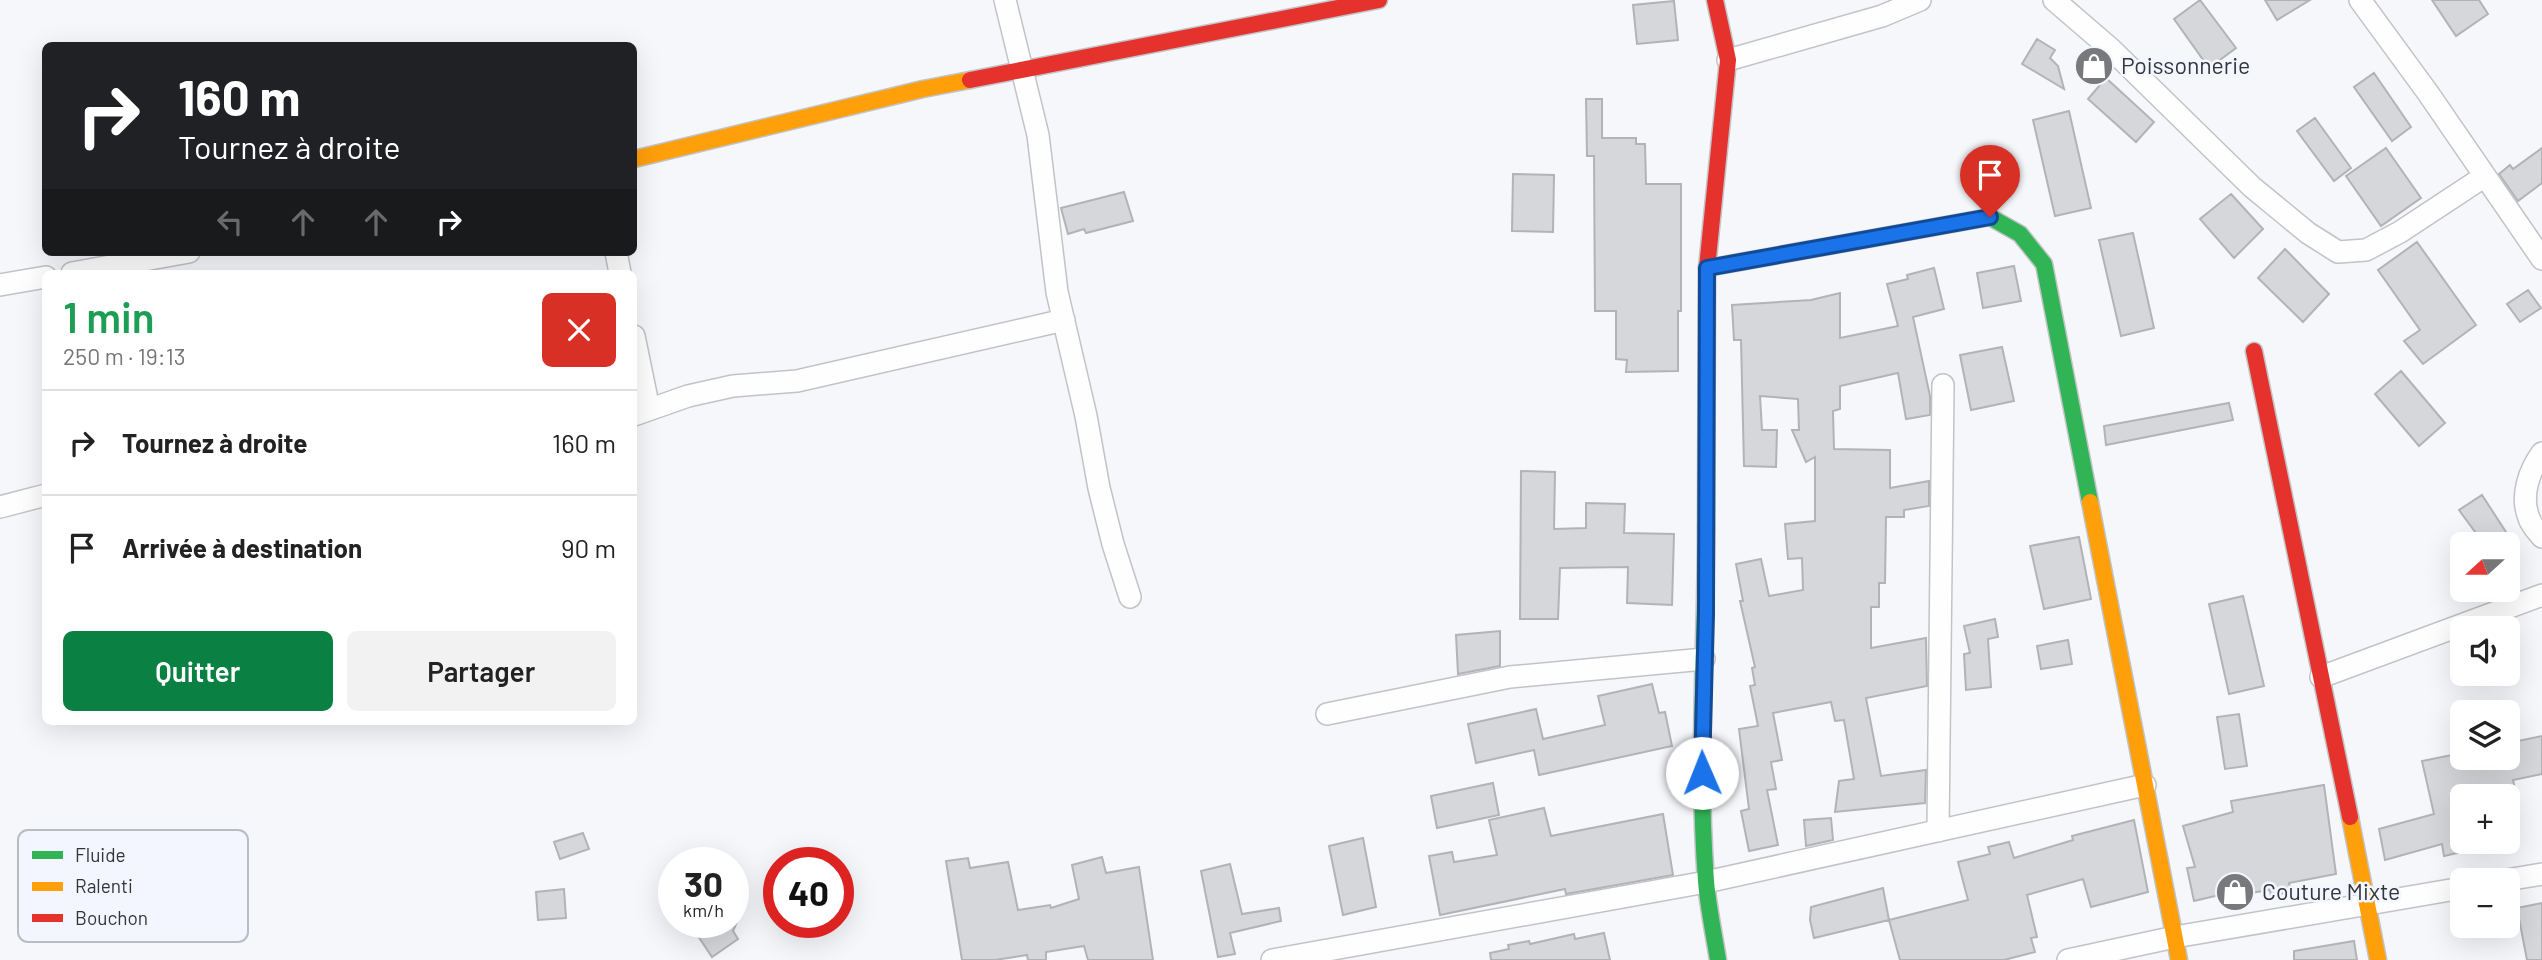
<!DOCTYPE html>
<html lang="fr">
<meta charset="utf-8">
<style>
body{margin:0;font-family:Barlow,sans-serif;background:#f2f2f2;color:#222;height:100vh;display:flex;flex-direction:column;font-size:26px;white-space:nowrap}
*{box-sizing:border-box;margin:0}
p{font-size:23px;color:#767676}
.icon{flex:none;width:38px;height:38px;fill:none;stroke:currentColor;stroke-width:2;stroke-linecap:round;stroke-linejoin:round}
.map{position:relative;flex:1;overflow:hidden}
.details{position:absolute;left:42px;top:270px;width:595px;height:455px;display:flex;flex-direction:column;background:#fff;border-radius:10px;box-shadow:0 7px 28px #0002}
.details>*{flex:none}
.guide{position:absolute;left:42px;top:42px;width:595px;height:214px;border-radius:10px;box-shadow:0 7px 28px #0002;background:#202124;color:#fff;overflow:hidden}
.needle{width:46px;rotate:249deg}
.fabs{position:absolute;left:2450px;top:532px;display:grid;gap:14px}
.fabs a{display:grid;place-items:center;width:70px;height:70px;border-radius:10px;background:#fff;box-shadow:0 7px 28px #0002;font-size:35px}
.speed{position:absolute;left:658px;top:847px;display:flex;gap:14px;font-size:35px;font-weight:700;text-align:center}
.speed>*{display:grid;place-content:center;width:91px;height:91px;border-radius:50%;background:#fff;box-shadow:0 7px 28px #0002;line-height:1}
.speed small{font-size:18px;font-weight:400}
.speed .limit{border:10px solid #d22;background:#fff;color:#111}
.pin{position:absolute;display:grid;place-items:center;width:60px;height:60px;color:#fff;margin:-72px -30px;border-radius:50% 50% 50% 0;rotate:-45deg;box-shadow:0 0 7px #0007}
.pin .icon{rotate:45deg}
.me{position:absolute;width:77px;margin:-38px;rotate:359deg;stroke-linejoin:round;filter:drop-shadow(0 0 5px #0008)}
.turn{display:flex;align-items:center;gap:24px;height:147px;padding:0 21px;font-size:32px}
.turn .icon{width:91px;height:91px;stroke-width:2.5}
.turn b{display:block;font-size:49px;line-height:60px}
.lanes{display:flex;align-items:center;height:66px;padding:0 21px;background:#0003;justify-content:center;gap:35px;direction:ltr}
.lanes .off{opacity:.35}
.round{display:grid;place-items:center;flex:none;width:74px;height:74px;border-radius:10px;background:#f2f2f2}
.summary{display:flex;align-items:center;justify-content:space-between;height:119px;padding:0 21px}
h1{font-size:42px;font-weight:600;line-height:52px;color:#1e9e55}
.button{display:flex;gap:14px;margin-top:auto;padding:14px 21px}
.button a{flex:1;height:80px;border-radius:10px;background:#0b8043;color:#fff;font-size:28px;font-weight:600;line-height:80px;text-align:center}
.button a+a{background:#f2f2f2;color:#222}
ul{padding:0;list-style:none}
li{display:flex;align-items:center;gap:21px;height:105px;padding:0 21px;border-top:2px solid #e0e0e0}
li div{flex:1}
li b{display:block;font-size:26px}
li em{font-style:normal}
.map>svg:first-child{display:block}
</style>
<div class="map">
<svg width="2542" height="960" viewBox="0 0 2542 960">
<rect width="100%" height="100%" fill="#f6f7fb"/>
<path fill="#d6d7da" stroke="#b2b3b6" stroke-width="2" d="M 2200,0 L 2236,48 L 2209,68 L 2174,19 Z
M 2265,0 L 2310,0 L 2277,20 Z
M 2432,0 L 2479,0 L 2488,14 L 2456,36 Z
M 1674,1 L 1678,40 L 1637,44 L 1633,5 Z
M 2037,39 L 2055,50 L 2050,58 L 2058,66 L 2064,89 L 2022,64 Z
M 2374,73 L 2411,127 L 2392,141 L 2354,87 Z
M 2106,78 L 2154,122 L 2136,142 L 2088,99 Z
M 1586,99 L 1602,99 L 1602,138 L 1636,138 L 1636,144 L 1645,144 L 1646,184 L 1681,184 L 1681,311 L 1678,311 L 1678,371 L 1626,372 L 1627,360 L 1616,359 L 1616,311 L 1595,311 L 1594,156 L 1587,156 Z
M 2069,111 L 2091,208 L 2055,216 L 2033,120 Z
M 2315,118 L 2351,168 L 2334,181 L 2297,131 Z
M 2386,148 L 2421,198 L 2381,226 L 2346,176 Z
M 2542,148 L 2542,183 L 2518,201 L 2499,174 L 2510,165 L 2513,169 Z
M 1513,174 L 1554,175 L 1553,232 L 1512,231 Z
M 1124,192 L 1133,221 L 1086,233 L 1084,229 L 1068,234 L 1061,208 Z
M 2231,194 L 2263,229 L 2234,258 L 2200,219 Z
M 2133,233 L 2154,328 L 2121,336 L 2099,240 Z
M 2417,242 L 2476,325 L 2423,364 L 2404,341 L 2420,330 L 2378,270 Z
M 2285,249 L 2329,294 L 2303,322 L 2258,278 Z
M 2014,266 L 2021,301 L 1983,308 L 1977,273 Z
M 1934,268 L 1944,309 L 1913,317 L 1930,396 L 1930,415 L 1906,419 L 1898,373 L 1840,386 L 1840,409 L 1833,411 L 1834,449 L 1890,450 L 1890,488 L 1929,481 L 1929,506 L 1904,510 L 1904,517 L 1886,517 L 1885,583 L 1879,583 L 1879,607 L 1871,607 L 1871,648 L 1926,638 L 1927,686 L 1866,698 L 1881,776 L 1926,770 L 1925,803 L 1835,812 L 1839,781 L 1854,779 L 1844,720 L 1835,721 L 1831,702 L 1773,713 L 1782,760 L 1771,762 L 1776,789 L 1767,790 L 1778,845 L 1749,851 L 1741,811 L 1749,809 L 1739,729 L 1758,726 L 1750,686 L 1755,685 L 1752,668 L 1755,667 L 1740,601 L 1743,601 L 1736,564 L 1761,559 L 1769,596 L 1803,590 L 1802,558 L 1788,559 L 1785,524 L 1815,521 L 1815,457 L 1806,462 L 1792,430 L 1799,430 L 1798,399 L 1760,396 L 1762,430 L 1777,430 L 1776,467 L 1744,466 L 1741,340 L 1734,340 L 1732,305 L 1811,300 L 1840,293 L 1840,338 L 1898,326 L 1887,284 L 1908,279 L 1907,275 Z
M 2528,290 L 2541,308 L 2520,322 L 2507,304 Z
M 2002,347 L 2014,401 L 1971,410 L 1960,355 Z
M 2401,371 L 2445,423 L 2419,446 L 2375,394 Z
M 2229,403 L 2233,420 L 2106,445 L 2104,426 Z
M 1521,471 L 1555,472 L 1554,529 L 1586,528 L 1586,503 L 1625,504 L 1624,533 L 1674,534 L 1672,605 L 1627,603 L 1628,567 L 1560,568 L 1558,619 L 1520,619 Z
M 2482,495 L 2506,532 L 2489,544 L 2484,544 L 2459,510 Z
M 2079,537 L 2091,599 L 2044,609 L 2030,546 Z
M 2243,596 L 2264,686 L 2229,694 L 2209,604 Z
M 1995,619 L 1998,637 L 1988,639 L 1991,687 L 1966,690 L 1964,654 L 1970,653 L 1964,626 Z
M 1500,631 L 1500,666 L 1458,674 L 1456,635 Z
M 2068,640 L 2072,664 L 2041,669 L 2037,646 Z
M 1652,684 L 1659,713 L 1665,712 L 1672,746 L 1539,775 L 1534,750 L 1476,763 L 1468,724 L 1536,709 L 1543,739 L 1605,725 L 1598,696 Z
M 2239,714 L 2247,766 L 2225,769 L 2217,717 Z
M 2542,736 L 2542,774 L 2513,780 L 2516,794 L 2503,796 L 2462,796 L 2462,852 L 2444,856 L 2442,844 L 2385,860 L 2379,829 L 2434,814 L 2422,761 L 2462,753 L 2462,758 L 2508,758 L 2508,743 Z
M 1493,783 L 1499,815 L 1437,828 L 1431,796 Z
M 2324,785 L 2336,874 L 2289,883 L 2291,892 L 2271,896 L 2270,890 L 2250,893 L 2249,888 L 2194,901 L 2187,868 L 2195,867 L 2183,826 L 2233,812 L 2231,801 Z
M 1544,808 L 1551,836 L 1663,814 L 1673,875 L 1566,894 L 1565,889 L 1440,915 L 1429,856 L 1452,852 L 1454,862 L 1497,855 L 1489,820 Z
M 1831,818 L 1833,840 L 1806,846 L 1804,820 Z
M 2134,820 L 2148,892 L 2091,907 L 2083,879 L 2027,895 L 2037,937 L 2031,938 L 2035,952 L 2004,960 L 1900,960 L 1889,920 L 1968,900 L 1958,862 L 1990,854 L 1988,847 L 2009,842 L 2014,858 L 2073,840 L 2072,836 Z
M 583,833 L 589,849 L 560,859 L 554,842 Z
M 1363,838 L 1376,907 L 1343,915 L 1329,846 Z
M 1102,857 L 1106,873 L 1139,867 L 1153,960 L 1088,960 L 1084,946 L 1046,952 L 1046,960 L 1028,960 L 1027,955 L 995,960 L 962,960 L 946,861 L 968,858 L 970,868 L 1008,862 L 1018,910 L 1050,905 L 1051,908 L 1079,899 L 1072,865 Z
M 1230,864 L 1242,914 L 1279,908 L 1281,921 L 1230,933 L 1235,954 L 1218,957 L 1201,871 Z
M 1883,888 L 1889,920 L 1814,938 L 1810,920 L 1811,907 Z
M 564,889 L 566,918 L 538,920 L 536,892 Z
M 2542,903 L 2542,960 L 2527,960 L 2517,908 Z
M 712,922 L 737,922 L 733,931 L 738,939 L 712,957 L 696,933 Z
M 1604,933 L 1610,960 L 1491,960 L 1490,953 L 1509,949 L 1508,945 L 1529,941 L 1530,944 L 1574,934 L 1575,939 Z
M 2354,941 L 2357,960 L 2294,960 L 2294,951 Z"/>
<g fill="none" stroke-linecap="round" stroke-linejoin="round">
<g stroke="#c2c3c6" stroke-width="24">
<path id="street" d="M 1005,0 L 1038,135 L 1057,292 L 1086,416 L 1099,488 L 1113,544 L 1130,597
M 2054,0 L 2111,49 L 2252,187 L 2308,233 L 2338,252 L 2366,250 L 2400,232 L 2485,176
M 2360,0 L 2428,93 L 2542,259
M 1728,60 L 1882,16 L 1920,0
M 616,252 L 620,273
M 72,273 L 189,252
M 0,285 L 46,277
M 634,336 L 649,409
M 634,415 L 688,396 L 733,386 L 797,381 L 1064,320
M 2542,453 C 2529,471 2520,496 2529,518 C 2531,525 2538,532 2542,537
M 0,507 L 46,495
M 2321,677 L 2542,595
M 1327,714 L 1510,677 L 1704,659
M 1938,831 L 1943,385
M 2506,880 L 2542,874
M 1272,960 L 1706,882 L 2145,785
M 2068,960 L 2175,937 L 2462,888"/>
</g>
<g stroke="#c2c3c6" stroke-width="19">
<path id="fast" d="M 1707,268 L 1990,217 L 2020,234 L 2044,264 L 2090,502
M 1706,528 C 1706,645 1697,763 1706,881 C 1708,907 1714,934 1718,960"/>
</g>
<g stroke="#c2c3c6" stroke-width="19">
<path id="slow" d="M 634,159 L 923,89 L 970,80
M 2090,502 L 2179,960
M 2350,817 L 2378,960"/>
</g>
<g stroke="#c2c3c6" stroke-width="19">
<path id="jam" d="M 970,80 L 1379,0
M 2254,351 L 2350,817
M 1706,528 L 1707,268 L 1728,60 L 1715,0"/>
</g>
<use href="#street" stroke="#fefefe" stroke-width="21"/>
<use href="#fast" stroke="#30b455" stroke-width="16"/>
<use href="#slow" stroke="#ff9f0a" stroke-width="16"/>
<use href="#jam" stroke="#e5322d" stroke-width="16"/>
</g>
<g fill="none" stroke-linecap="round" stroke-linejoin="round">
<g stroke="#114b97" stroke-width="18">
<path id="route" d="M 1702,773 L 1706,614 L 1707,268 L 1990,217"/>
</g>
<use href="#route" stroke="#1a73e8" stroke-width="12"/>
</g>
<defs>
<g id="shop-disc" transform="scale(2.0125)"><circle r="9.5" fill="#78797c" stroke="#f3f6fe"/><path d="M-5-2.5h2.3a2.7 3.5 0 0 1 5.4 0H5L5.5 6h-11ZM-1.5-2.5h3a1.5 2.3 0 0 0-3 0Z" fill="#fff"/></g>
</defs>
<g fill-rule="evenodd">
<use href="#shop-disc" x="2094" y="66"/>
<use href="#shop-disc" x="2235" y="892"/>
</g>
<g text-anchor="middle" stroke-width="5" stroke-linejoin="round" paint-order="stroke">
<g font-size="23" fill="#343538" stroke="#f3f6fe" text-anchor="start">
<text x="2121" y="74">Poissonnerie</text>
<text x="2262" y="900">Couture Mixte</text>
</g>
</g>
<rect x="18" y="830" width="230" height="112" rx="10" fill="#f3f6fe" stroke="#babcc3" stroke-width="2"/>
<rect x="32" y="851" width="31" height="8" fill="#30b455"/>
<rect x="32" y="882" width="31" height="9" fill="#ff9f0a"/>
<rect x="32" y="914" width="31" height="8" fill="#e5322d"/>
<g font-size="19" fill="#343538">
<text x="75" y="862">Fluide</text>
<text x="75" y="893">Ralenti</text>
<text x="75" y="925">Bouchon</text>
</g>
</svg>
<div class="fabs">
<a><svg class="needle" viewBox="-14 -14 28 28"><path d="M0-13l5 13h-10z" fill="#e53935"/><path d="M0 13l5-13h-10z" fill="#767676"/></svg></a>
<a><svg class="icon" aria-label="sound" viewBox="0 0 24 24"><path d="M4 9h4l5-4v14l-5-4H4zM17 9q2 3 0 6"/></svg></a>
<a><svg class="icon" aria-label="layers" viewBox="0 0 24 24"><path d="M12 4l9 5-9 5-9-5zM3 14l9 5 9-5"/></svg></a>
<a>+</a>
<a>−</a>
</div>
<div class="speed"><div>30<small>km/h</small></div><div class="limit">40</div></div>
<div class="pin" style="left:1990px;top:217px;background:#d93025"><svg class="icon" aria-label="arrive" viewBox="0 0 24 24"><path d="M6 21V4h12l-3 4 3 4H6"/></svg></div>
<svg class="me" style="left:1702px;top:773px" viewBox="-20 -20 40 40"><circle r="19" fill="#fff"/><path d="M0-13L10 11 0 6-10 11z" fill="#1a73e8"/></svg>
<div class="guide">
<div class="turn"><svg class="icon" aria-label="right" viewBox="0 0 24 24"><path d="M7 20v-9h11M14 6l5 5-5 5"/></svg><div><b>160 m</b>Tournez à droite</div></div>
<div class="lanes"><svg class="icon off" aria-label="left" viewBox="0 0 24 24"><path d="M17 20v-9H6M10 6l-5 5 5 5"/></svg><svg class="icon off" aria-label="ahead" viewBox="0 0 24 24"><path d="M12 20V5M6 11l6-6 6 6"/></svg><svg class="icon off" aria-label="ahead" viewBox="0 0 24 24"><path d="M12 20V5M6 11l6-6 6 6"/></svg><svg class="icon" aria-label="right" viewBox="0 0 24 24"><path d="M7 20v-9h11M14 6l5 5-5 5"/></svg></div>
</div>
<section class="details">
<div class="summary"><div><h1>1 min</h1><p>250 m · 19:13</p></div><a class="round" style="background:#d93025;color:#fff"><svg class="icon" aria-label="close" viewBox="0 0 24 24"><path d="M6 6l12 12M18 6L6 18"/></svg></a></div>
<ul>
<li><svg class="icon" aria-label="right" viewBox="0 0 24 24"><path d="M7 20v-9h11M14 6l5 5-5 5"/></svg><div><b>Tournez à droite</b></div><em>160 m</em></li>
<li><svg class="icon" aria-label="arrive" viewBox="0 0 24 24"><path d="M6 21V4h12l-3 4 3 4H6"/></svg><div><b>Arrivée à destination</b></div><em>90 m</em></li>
</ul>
<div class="button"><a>Quitter</a><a>Partager</a></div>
</section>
</div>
